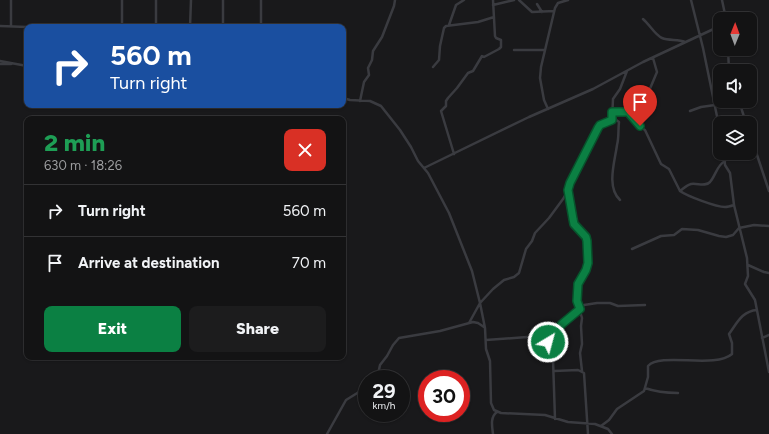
<!DOCTYPE html>
<meta charset="utf-8">
<style>
body{margin:0;font-family:Figtree,sans-serif;background:#1c1c1d;color:#f1f3f6;height:100vh;display:flex;flex-direction:column;font-size:15px;white-space:nowrap}
*{box-sizing:border-box;margin:0}
p{font-size:13px;color:#9d9ea0}
.icon{flex:none;width:22px;height:22px;fill:none;stroke:currentColor;stroke-width:2;stroke-linecap:round;stroke-linejoin:round}
.map{position:relative;flex:1;overflow:hidden}
.drawer{position:absolute;left:24px;top:116px;width:322px;height:244px;display:flex;flex-direction:column;background:#131314;border-radius:8px;box-shadow:0 1px 3px #0004,0 0 0 1px #323234}
.drawer>*{flex:none}
.top-card{position:absolute;left:24px;top:24px;width:322px;height:84px;border-radius:8px;box-shadow:0 1px 3px #0004,0 0 0 1px #323234;background:#1a4fa0;color:#fff;overflow:hidden}
.needle{width:26px;rotate:1deg}
.controls{position:absolute;left:713px;top:12px;display:grid;gap:8px}
.controls a{display:grid;place-items:center;width:44px;height:44px;border-radius:8px;background:#131314;box-shadow:0 1px 3px #0004,0 0 0 1px #323234;font-size:20px}
.speed{position:absolute;left:358px;top:370px;display:flex;gap:8px;font-size:20px;font-weight:700;text-align:center}
.speed>*{display:grid;place-content:center;width:52px;height:52px;border-radius:50%;background:#131314;box-shadow:0 1px 3px #0004,0 0 0 1px #323234;line-height:1}
.speed small{font-size:10px;font-weight:400}
.speed .limit{border:6px solid #d22;background:#fff;color:#111}
.pin{position:absolute;display:grid;place-items:center;width:34px;height:34px;color:#fff;margin:-41px -17px;border-radius:50% 50% 50% 0;rotate:-45deg;box-shadow:0 0 4px #0007}
.pin .icon{rotate:45deg}
.me{position:absolute;width:44px;margin:-22px;rotate:37deg;stroke-linejoin:round;filter:drop-shadow(0 0 3px #0008)}
.turn{display:flex;align-items:center;gap:14px;height:84px;padding:0 20px;font-size:18px}
.turn .icon{width:52px;height:52px;stroke-width:2.5}
.turn b{display:block;font-size:28px;line-height:34px}
.round{display:grid;place-items:center;flex:none;width:42px;height:42px;border-radius:8px;background:#1c1c1d}
.overview{display:flex;align-items:center;justify-content:space-between;height:68px;padding:0 20px}
h1{font-size:24px;font-weight:800;line-height:30px;color:#1e9e55}
.action{display:flex;gap:8px;margin-top:auto;padding:8px 20px}
.action a{flex:1;height:46px;border-radius:8px;background:#0b8043;color:#fff;font-size:16px;font-weight:800;line-height:46px;text-align:center}
.action a+a{background:#1c1c1d;color:#f1f3f6}
ul{padding:0;list-style:none}
li{display:flex;align-items:center;gap:12px;height:52px;padding:0 20px;border-top:1px solid #323234}
li div{flex:1}
li b{display:block;font-size:15px}
li em{font-style:normal}
.map>svg:first-child{display:block}
</style>
<div class="map">
<svg width="769" height="434" viewBox="0 0 769 434">
<rect width="100%" height="100%" fill="#19191b"/>
<g fill="none" stroke-linecap="round" stroke-linejoin="round">
<path stroke="#3a3b40" stroke-width="2.5" d="M 519,0 L 532,12 L 554,11
M 691,0 L 703,48 L 720,131
M 722,0 L 726,19
M 537,4 L 542,12
M 493,5 L 514,0
M 643,19 C 650,25 655,35 662,38 C 669,41 678,39 685,42
M 449,25 L 456,5 L 464,0
M 0,26 L 27,27
M 11,26 L 11,0
M 122,27 L 122,0
M 156,27 L 156,0
M 190,27 L 191,0
M 223,27 L 223,0
M 261,27 L 261,0
M 728,49 L 729,71
M 514,50 L 545,50
M 0,61 L 27,66
M 0,64 L 11,64
M 433,67 L 439,60 L 440,46 L 444,28 L 446,26 L 478,22 L 494,17
M 343,98 L 350,100 L 370,101 L 381,106 L 400,130 L 411,147 L 418,161 L 428,173 L 449,213 L 472,271 L 480,303 L 485,328 L 486,349 L 490,361 L 491,403 L 494,410 L 501,413 L 545,415 L 568,422 L 595,424 L 608,429 L 612,434
M 360,101 L 364,82 L 369,75 L 368,68 L 372,60 L 373,51 L 382,37 L 394,6 L 395,0
M 739,101 L 746,123
M 548,109 L 544,100 L 540,78 L 541,67 L 555,8 L 558,3 L 568,0
M 690,111 L 701,107 L 715,105
M 612,112 L 628,112 L 640,127 L 645,130 L 661,164 L 669,169 L 680,191 C 687,196 716,207 725,207 C 728,207 731,206 734,205
M 628,112 L 649,106 L 649,91 L 657,72 L 653,58
M 612,117 L 619,122 C 618,130 619,138 617,145 C 615,161 606,187 620,200
M 750,134 L 769,191
M 724,153 L 725,165 L 730,173 L 734,205 L 747,258 L 748,276 L 745,284 L 755,300 L 769,372
M 454,154 L 441,111 L 446,106 L 446,101 L 448,98 L 457,88 L 468,73 L 473,71 L 482,56 L 484,57 L 499,49 L 501,47 L 501,40 L 496,38 L 495,36 L 493,0
M 424,168 L 529,117 L 593,89 L 643,62 L 720,26
M 568,190 L 575,224 L 586,237 L 587,241 L 588,263 L 586,270 L 579,282 L 577,293 L 577,301 L 582,318 L 581,326 L 582,344 L 580,353 L 582,371
M 680,191 C 684,188 687,185 691,184 C 698,183 705,187 710,182 C 716,175 717,165 725,161
M 632,249 L 661,236 L 674,235 L 682,229 L 698,230 L 719,236 L 726,237 L 733,235 L 739,228 L 754,225 L 769,226
M 748,265 L 764,272 L 769,273
M 469,323 L 480,303 L 493,289 L 504,280 L 514,277 L 519,273 L 526,249 L 532,241 L 535,233 L 549,218 L 563,199 L 568,190 L 574,173 L 592,141 L 598,128 L 600,125 L 612,120 L 613,99 L 620,89 L 627,71
M 762,338 L 769,335
M 486,340 L 527,337 L 542,339 L 548,341 L 553,359 L 555,419
M 548,341 L 563,324 L 584,305 L 597,303 L 610,303 L 618,306 L 645,305
M 554,371 L 578,370 L 584,373 L 588,434
M 377,379 L 380,365 L 387,356 L 393,345 L 399,338 L 440,331 L 473,322 L 478,323 L 484,327
M 645,388 C 656,392 667,393 678,393
M 601,426 L 609,420 L 617,409 L 644,391 L 648,377 L 648,366 C 661,352 715,369 732,354 L 732,343 L 729,334 C 737,323 742,311 757,310
M 327,434 L 346,400 L 367,387
M 493,434 C 492,426 490,417 497,412"/>
</g>
<g fill="none" stroke-linecap="round" stroke-linejoin="round">
<g stroke="#07532c" stroke-width="10">
<path id="route" d="M 548,342 L 548,341 L 562,324 L 580,309 L 577,301 L 578,284 L 586,270 L 588,263 L 587,241 L 586,237 L 574,224 L 573,219 L 568,190 L 570,183 L 598,128 L 600,125 L 612,120 L 612,112 L 628,112 L 640,126"/>
</g>
<use href="#route" stroke="#0b8043" stroke-width="7"/>
</g>
</svg>
<div class="controls">
<a><svg class="needle" viewBox="-14 -14 28 28"><path d="M0-13l5 13h-10z" fill="#e53935"/><path d="M0 13l5-13h-10z" fill="#9d9ea0"/></svg></a>
<a><svg class="icon" aria-label="sound" viewBox="0 0 24 24"><path d="M4 9h4l5-4v14l-5-4H4zM17 9q2 3 0 6"/></svg></a>
<a><svg class="icon" aria-label="layers" viewBox="0 0 24 24"><path d="M12 4l9 5-9 5-9-5zM3 14l9 5 9-5"/></svg></a>
</div>
<div class="speed"><div>29<small>km/h</small></div><div class="limit">30</div></div>
<div class="pin" style="left:640px;top:126px;background:#d93025"><svg class="icon" aria-label="arrive" viewBox="0 0 24 24"><path d="M6 21V4h12l-3 4 3 4H6"/></svg></div>
<svg class="me" style="left:548px;top:342px" viewBox="-20 -20 40 40"><circle r="17" fill="#0b8043" stroke="#fff" stroke-width="3"/><path d="M0-11L8 9 0 5-8 9z" fill="#fff"/></svg>
<div class="top-card">
<div class="turn"><svg class="icon" aria-label="right" viewBox="0 0 24 24"><path d="M7 20v-9h11M14 6l5 5-5 5"/></svg><div><b>560 m</b>Turn right</div></div>
</div>
<section class="drawer">
<div class="overview"><div><h1>2 min</h1><p>630 m · 18:26</p></div><a class="round" style="background:#d93025;color:#fff"><svg class="icon" aria-label="close" viewBox="0 0 24 24"><path d="M6 6l12 12M18 6L6 18"/></svg></a></div>
<ul>
<li><svg class="icon" aria-label="right" viewBox="0 0 24 24"><path d="M7 20v-9h11M14 6l5 5-5 5"/></svg><div><b>Turn right</b></div><em>560 m</em></li>
<li><svg class="icon" aria-label="arrive" viewBox="0 0 24 24"><path d="M6 21V4h12l-3 4 3 4H6"/></svg><div><b>Arrive at destination</b></div><em>70 m</em></li>
</ul>
<div class="action"><a>Exit</a><a>Share</a></div>
</section>
</div>
